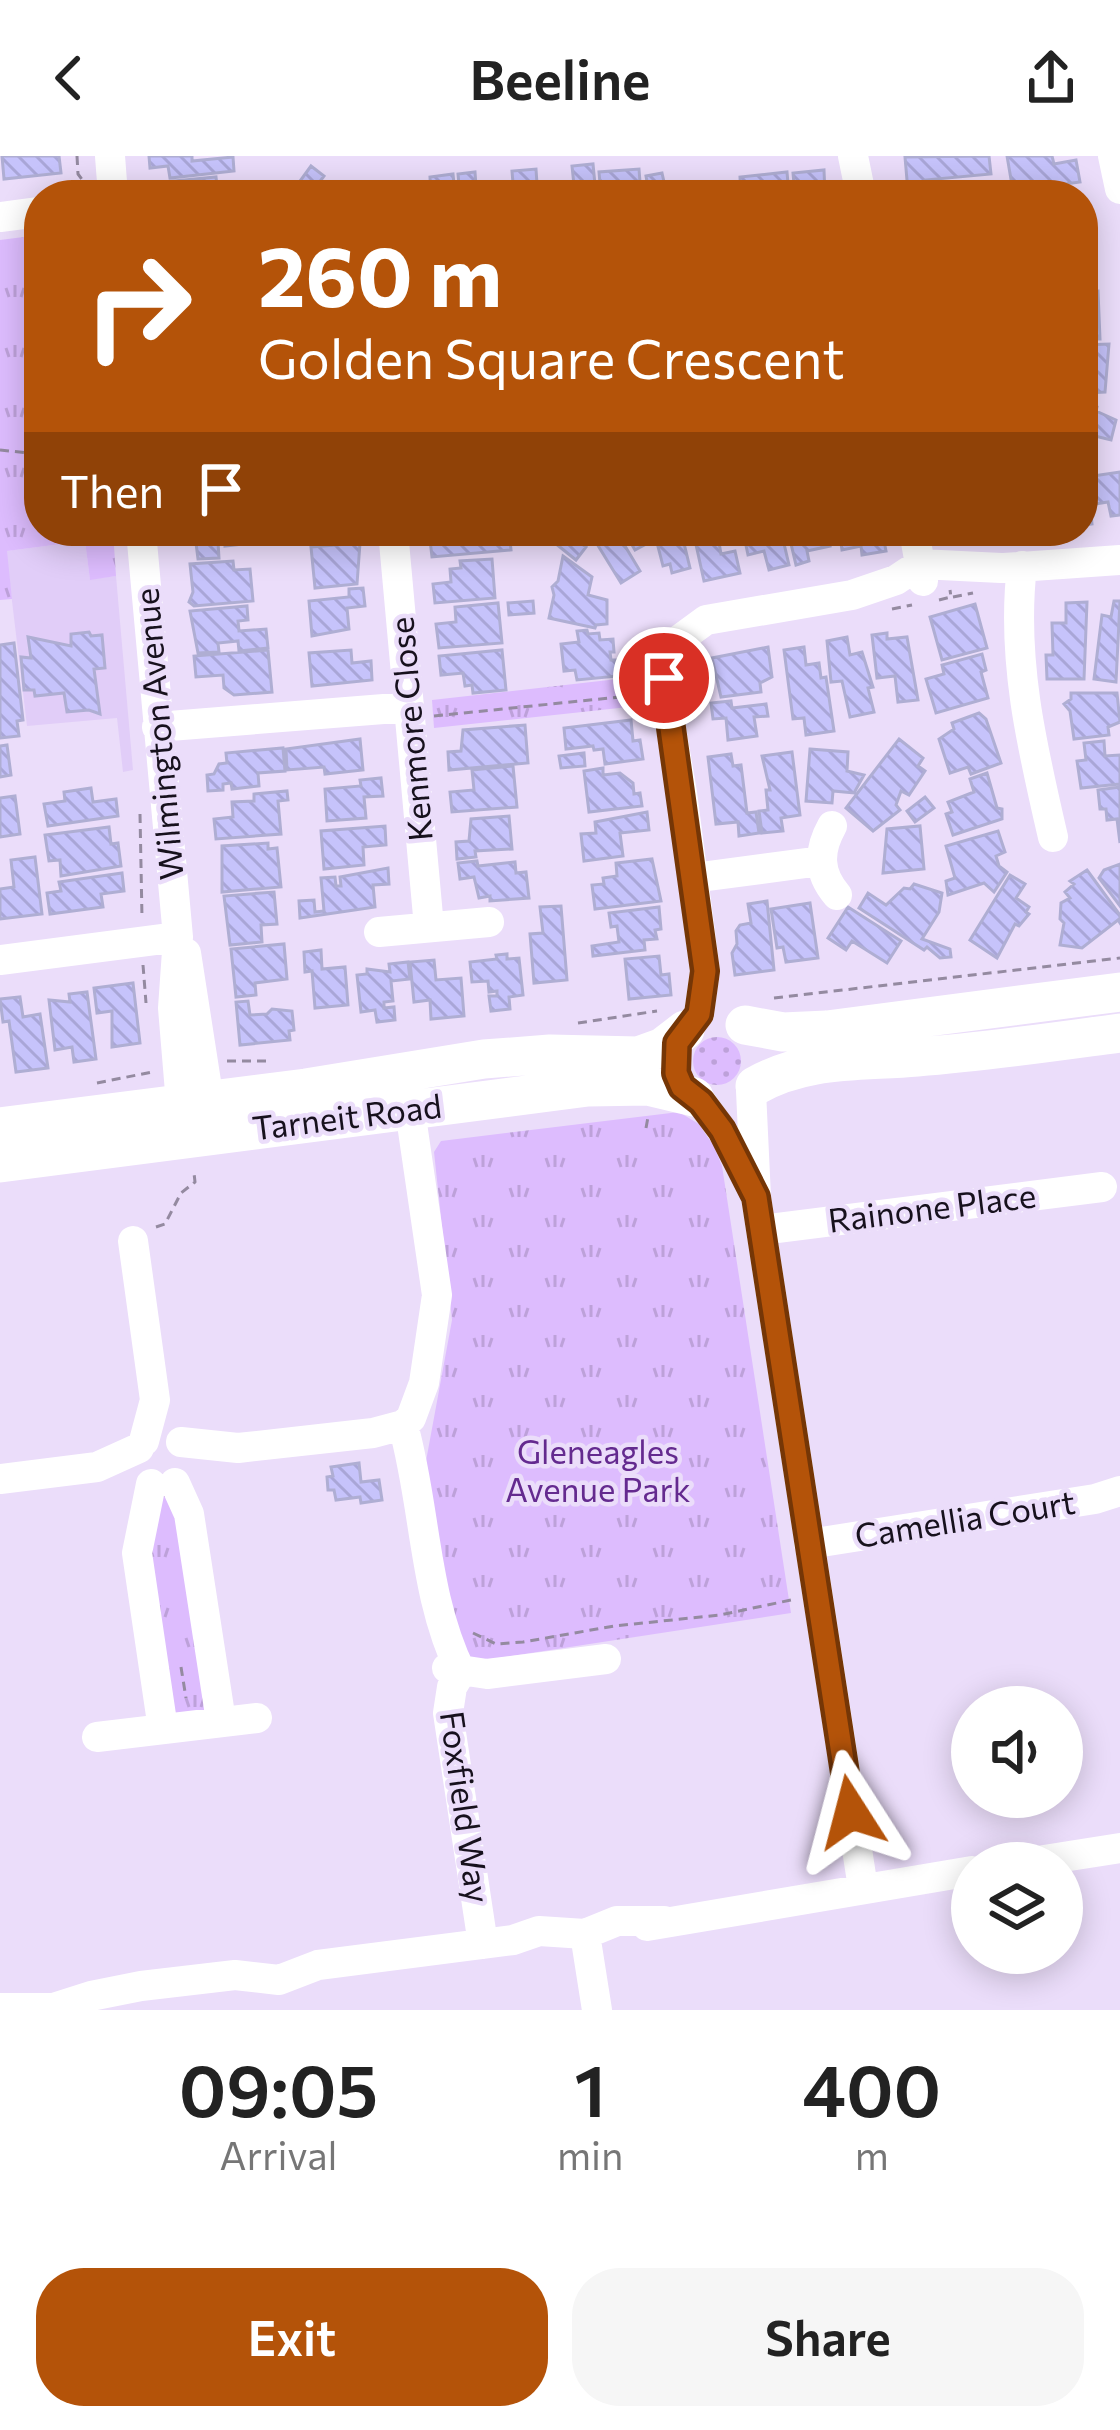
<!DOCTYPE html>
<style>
body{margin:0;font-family:Commissioner,sans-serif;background:#f6f6f6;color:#222;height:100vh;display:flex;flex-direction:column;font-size:45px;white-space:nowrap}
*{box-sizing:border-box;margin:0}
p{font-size:39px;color:#767676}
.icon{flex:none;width:66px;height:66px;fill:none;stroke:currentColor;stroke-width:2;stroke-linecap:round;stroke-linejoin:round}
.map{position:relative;height:1854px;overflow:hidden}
.details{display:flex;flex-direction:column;background:#fff;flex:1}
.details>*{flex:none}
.banner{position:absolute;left:24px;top:24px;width:1074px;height:366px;border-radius:48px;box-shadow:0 6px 30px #0003;background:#b45309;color:#fff;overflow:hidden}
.fabs{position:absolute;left:951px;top:1530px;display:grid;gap:24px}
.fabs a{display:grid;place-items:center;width:132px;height:132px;border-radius:50%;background:#fff;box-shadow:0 6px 30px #0003;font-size:60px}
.pin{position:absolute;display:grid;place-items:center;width:102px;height:102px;color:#fff;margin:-51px;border:6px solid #fff;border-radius:50%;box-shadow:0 3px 12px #0007}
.me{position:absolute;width:132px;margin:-66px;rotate:351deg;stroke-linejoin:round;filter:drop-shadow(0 0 9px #0008)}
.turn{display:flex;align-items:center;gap:42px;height:252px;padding:0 36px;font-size:54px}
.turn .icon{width:156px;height:156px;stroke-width:2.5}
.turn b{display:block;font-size:84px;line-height:102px}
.then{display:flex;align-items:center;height:114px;padding:0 36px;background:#0003;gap:24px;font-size:45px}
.eta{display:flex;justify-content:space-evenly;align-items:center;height:204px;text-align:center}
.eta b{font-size:72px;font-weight:600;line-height:84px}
.cta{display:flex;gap:24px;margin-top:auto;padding:24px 36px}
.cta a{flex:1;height:138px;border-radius:48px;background:#b45309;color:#fff;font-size:48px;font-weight:600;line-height:138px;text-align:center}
.cta a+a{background:#f6f6f6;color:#222}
header{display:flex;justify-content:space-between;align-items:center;height:156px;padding:0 36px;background:#fff;font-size:54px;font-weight:600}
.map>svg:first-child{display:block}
</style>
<header><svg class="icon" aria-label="back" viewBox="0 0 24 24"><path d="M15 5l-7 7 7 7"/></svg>Beeline<svg class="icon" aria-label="share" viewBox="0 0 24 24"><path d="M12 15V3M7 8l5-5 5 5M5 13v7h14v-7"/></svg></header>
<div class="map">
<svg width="1120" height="1854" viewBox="0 0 1120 1854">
<defs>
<pattern id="grass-tufts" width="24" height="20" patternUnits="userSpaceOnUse" patternTransform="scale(3)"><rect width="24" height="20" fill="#ddbcfe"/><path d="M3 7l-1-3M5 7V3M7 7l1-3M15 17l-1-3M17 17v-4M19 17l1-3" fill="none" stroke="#bda1d9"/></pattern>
<pattern id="garden-dots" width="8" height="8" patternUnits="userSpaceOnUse" patternTransform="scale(3)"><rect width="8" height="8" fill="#ddbcfe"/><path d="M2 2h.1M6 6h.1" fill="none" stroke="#bda1d9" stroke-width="1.8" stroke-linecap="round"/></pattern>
<pattern id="building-back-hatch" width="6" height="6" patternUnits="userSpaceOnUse" patternTransform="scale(3)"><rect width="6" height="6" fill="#c6c3fb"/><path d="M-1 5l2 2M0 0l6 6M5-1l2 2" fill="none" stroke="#a9a6d7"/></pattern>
</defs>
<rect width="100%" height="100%" fill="#ebddfa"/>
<path fill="#e1cdf8" d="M 85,385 L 90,423 L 116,420 L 133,614 L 123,616 L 117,562 L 27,570 L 6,395 Z"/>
<path fill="url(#grass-tufts)" d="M 39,79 L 39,375 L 113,375 L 116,420 L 90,424 L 85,385 L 7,395 L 12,443 L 0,444 L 0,84 Z
M 644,520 L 647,549 L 434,572 L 432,544 Z
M 679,956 L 707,973 L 722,1010 L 791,1457 L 472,1506 L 456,1484 L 426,1305 L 452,1164 L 434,996 L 441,985 Z
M 172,1335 L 205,1553 L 201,1557 L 176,1560 L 144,1390 L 158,1339 Z"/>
<path fill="url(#garden-dots)" d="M693 905a24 24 0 1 1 48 0a24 24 0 1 1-48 0Z"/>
<path fill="url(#building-back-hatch)" stroke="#afaed3" stroke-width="3" d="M 2,0 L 59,0 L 61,17 L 4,23 Z
M 149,0 L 192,0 L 192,5 L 233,1 L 234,15 L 170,22 L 168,10 L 150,12 Z
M 989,0 L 991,18 L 925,24 L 925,35 L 908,36 L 905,1 Z
M 1007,0 L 1052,0 L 1054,8 L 1076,4 L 1080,26 L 1013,35 Z
M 593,8 L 596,39 L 560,39 L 559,30 L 574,29 L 572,10 Z
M 311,10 L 324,20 L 310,39 L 277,39 L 282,33 L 290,39 Z
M 536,13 L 537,28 L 550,27 L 551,39 L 514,39 L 512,15 Z
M 639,13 L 641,39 L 601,39 L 599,16 Z
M 824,14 L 825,39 L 833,39 L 795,39 L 793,17 Z
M 475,16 L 476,30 L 499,31 L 500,39 L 460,39 L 458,18 Z
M 787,16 L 789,39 L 741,39 L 740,21 Z
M 662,17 L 666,35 L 679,32 L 680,39 L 649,37 L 646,20 Z
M 453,18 L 455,39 L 431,39 L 430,21 Z
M 216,21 L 218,39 L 154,39 L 153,27 Z
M 733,26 L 734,39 L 690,39 L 718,36 L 717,27 Z
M 1091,83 L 1094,128 L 1083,131 L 1083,85 Z
M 1098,135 L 1100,183 L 1083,183 L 1083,136 Z
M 1109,188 L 1105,236 L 1086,237 L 1083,189 Z
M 1083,247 L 1097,251 L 1096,255 L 1116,264 L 1111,284 L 1083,277 Z
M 1083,308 L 1086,308 L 1092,368 L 1083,369 Z
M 1120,316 L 1120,359 L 1111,360 L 1108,346 L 1095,348 L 1093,320 Z
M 186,375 L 243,375 L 244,388 L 225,390 L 225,385 L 218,386 L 219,402 L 198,403 L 195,379 L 186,380 Z
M 298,375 L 331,375 L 332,384 L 299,386 Z
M 461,375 L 509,375 L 511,394 L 432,401 L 430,384 L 461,381 Z
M 540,375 L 565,375 L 586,391 L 576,404 Z
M 608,375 L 616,375 L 640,415 L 621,427 L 594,383 Z
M 624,375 L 644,375 L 650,386 L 635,394 Z
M 654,375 L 681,375 L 690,412 L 672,417 L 670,408 L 663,410 Z
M 693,375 L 717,375 L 721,398 L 735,395 L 740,417 L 704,425 Z
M 743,375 L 781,375 L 789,409 L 769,414 L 764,395 L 748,399 Z
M 788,375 L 826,375 L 830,390 L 807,395 L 809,405 L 796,409 Z
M 839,375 L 882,375 L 886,395 L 862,399 L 861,390 L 842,394 Z
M 360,387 L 357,428 L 315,432 L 311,391 Z
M 563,400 L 592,421 L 588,439 L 607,444 L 607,468 L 596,469 L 595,472 L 549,462 L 554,439 L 552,431 L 558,425 Z
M 492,403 L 495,442 L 435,447 L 433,428 L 451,426 L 450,413 L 461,412 L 460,405 Z
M 233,405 L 234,414 L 250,413 L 253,445 L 194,450 L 189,446 L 193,436 L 190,408 Z
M 363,432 L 365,450 L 347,452 L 349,473 L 312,480 L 309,445 L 349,441 L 349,433 Z
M 533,445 L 534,457 L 509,459 L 508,447 Z
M 1114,445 L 1120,445 L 1116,526 L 1094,523 L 1102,459 L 1111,461 Z
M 1087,446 L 1084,523 L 1047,523 L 1046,499 L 1053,499 L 1052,467 L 1066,467 L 1066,447 Z
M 498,447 L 502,487 L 439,492 L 436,468 L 456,466 L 455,451 Z
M 975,448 L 987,492 L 942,504 L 930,461 Z
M 247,450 L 248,464 L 238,465 L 239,475 L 266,473 L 268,492 L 239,495 L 238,485 L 218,487 L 219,496 L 198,497 L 190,455 Z
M 587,474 L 588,478 L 599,477 L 600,484 L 613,483 L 614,496 L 610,496 L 611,504 L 616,504 L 618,520 L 577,524 L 575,514 L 564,515 L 561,488 L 579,486 L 577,475 Z
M 89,476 L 91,480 L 102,479 L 105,512 L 94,513 L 100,558 L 89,554 L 67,556 L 64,537 L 35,540 L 34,534 L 24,534 L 21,501 L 31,502 L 28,481 L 71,490 L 71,478 Z
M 887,477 L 887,483 L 907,481 L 918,544 L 898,546 L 895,520 L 877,522 L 872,479 Z
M 847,481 L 850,499 L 862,496 L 873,531 L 868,532 L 874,556 L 850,561 L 842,525 L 831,526 L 827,485 Z
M 14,487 L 23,564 L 17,565 L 19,580 L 0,582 L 0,489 Z
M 768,491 L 772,521 L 760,527 L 761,536 L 721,541 L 712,502 Z
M 804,491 L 806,509 L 819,507 L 821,522 L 826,521 L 834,575 L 806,579 L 804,562 L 793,563 L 784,494 Z
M 268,494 L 272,536 L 234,539 L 224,532 L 223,519 L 196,521 L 194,500 Z
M 351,494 L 352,507 L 371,505 L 372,524 L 312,530 L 309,497 Z
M 502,494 L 506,534 L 473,537 L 472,529 L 465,530 L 463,517 L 441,519 L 439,500 Z
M 982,498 L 986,514 L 981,516 L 988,542 L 936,557 L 926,523 L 944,518 L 942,509 Z
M 1071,537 L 1117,537 L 1120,566 L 1108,571 L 1109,579 L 1074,583 L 1070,555 L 1064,548 L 1071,543 Z
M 731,545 L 732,552 L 766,548 L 768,560 L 754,561 L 757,580 L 728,584 L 726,562 L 713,563 L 711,547 Z
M 979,557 L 986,563 L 1001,607 L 971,618 L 968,611 L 950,617 L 939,583 L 954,573 L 952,567 Z
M 631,564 L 633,585 L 640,584 L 643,603 L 605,608 L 603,593 L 594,594 L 593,590 L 566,593 L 564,572 Z
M 525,569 L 528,607 L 449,614 L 448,596 L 461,595 L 463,574 Z
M 360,583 L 363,614 L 325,618 L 324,611 L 287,614 L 286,593 Z
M 899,583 L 923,602 L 918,610 L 925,615 L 909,639 L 901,635 L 896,649 L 900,654 L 873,675 L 846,652 Z
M 1104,585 L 1105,600 L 1120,599 L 1120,628 L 1081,632 L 1077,605 L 1086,604 L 1084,587 Z
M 7,589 L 11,619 L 0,621 L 0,590 Z
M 283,592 L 285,615 L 258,617 L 259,630 L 232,633 L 231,627 L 223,628 L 223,634 L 208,635 L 207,619 L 214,618 L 219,608 L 227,607 L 226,597 Z
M 810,593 L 848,596 L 847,615 L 864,619 L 854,637 L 833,635 L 832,647 L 806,645 Z
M 792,596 L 800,659 L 781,662 L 783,675 L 762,677 L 759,655 L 768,654 L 766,634 L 770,634 L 762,600 Z
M 584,597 L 585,610 L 561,612 L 559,600 Z
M 731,598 L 733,610 L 741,609 L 747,657 L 756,656 L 759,677 L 739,680 L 738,666 L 716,668 L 708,601 Z
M 513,610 L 517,651 L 452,656 L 450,636 L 474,634 L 472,614 Z
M 603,612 L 603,619 L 620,617 L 633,627 L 634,638 L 640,637 L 642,650 L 589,656 L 584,615 Z
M 987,617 L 997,652 L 1002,653 L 1002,663 L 953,679 L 946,658 L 952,656 L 948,646 L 974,636 L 970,623 Z
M 381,622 L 383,640 L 364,641 L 366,662 L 327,665 L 325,633 L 361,630 L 360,624 Z
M 1120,631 L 1120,687 L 1117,663 L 1107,664 L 1106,653 L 1100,653 L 1098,634 Z
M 91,632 L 93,646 L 116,643 L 118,660 L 48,670 L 44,648 L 65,645 L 64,636 Z
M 287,635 L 288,644 L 278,645 L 281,678 L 216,683 L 214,663 L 233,661 L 232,646 L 254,645 L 254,638 Z
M 15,640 L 20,678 L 0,681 L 0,642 Z
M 925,641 L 934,652 L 915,666 L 907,655 Z
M 647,656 L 649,674 L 620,677 L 623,700 L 584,705 L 581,678 L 596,677 L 595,666 Z
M 509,660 L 512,693 L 475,695 L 476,701 L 457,703 L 456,686 L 469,685 L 471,663 Z
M 385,670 L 386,689 L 363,691 L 364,709 L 324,713 L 321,675 Z
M 920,670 L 924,713 L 883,717 L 887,673 Z
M 109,671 L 111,688 L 118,687 L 121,710 L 61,720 L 60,704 L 49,705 L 45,679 Z
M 998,675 L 1005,696 L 996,700 L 999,710 L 1007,716 L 994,736 L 984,727 L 948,739 L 946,725 L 955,722 L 946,690 Z
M 268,687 L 268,693 L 277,692 L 281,731 L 222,736 L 222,690 Z
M 35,701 L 42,758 L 0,763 L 0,733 L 14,731 L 11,704 Z
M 652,703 L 661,745 L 595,753 L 592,729 L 604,728 L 603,722 L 617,720 L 616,707 Z
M 477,705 L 478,710 L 515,706 L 516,717 L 526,716 L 529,742 L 490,745 L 490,740 L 479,742 L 474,721 L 460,723 L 458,707 Z
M 1120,708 L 1120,750 L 1099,722 L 1104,714 Z
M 388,712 L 389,728 L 373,729 L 375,751 L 300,762 L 299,745 L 314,744 L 315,756 L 324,755 L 321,722 L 335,721 L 336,730 L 341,730 L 340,721 Z
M 1087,714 L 1120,759 L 1120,767 L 1118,764 L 1082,792 L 1060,789 L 1064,767 L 1060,763 L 1061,747 L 1070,742 L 1065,736 L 1074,728 L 1070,725 Z
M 122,717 L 124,735 L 101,738 L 103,751 L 50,758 L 47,737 L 61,735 L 59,726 Z
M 1010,719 L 1025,728 L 1016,742 L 1029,751 L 1026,756 L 1029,758 L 1019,770 L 1015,768 L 997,802 L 970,784 Z
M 914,728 L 942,737 L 939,756 L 922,783 L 950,793 L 951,801 L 940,802 L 927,791 L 924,794 L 859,752 L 868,737 L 886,749 L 904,732 L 910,733 Z
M 274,736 L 277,768 L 261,769 L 262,786 L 230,789 L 224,740 Z
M 767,745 L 774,814 L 735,819 L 732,797 L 737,788 L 736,775 L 740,769 L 751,767 L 748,748 Z
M 810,747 L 818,802 L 786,806 L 783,791 L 777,792 L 771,753 Z
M 561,750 L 567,824 L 534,827 L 530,778 L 543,777 L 540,751 Z
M 659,751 L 661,773 L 655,774 L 657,783 L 644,784 L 645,794 L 593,800 L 592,790 L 619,786 L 617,770 L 611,771 L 609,757 Z
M 848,751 L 901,785 L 887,807 L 852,785 L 846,794 L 828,782 Z
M 284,788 L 287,823 L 255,827 L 256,839 L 236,841 L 231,793 Z
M 321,794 L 322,813 L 345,811 L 348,849 L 315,852 L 312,815 L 305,816 L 304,796 Z
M 507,798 L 507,803 L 519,802 L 523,839 L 509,841 L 510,853 L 491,855 L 489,840 L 497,840 L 497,835 L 489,836 L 488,825 L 472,826 L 470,806 L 497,803 L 496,799 Z
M 659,800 L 661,819 L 669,818 L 671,839 L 629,843 L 625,803 Z
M 434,804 L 436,824 L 461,822 L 464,860 L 431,863 L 430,844 L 414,846 L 410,806 Z
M 408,806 L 410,823 L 391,825 L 393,845 L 384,846 L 384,852 L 394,851 L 395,864 L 377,866 L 375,854 L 361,856 L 357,819 L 367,818 L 367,813 L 390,816 L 389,808 Z
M 133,827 L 140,887 L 112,891 L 112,855 L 97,857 L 94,832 Z
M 87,836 L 96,903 L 74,906 L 72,891 L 55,894 L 49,844 L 70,846 L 69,838 Z
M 20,841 L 23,861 L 40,858 L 48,912 L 16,916 L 9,865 L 3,866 L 0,843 Z
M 248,845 L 250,859 L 267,858 L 272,853 L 292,855 L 294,874 L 289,875 L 290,884 L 240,889 L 236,846 Z
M 359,1307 L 361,1326 L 379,1324 L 382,1344 L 361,1347 L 360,1341 L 336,1344 L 334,1334 L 328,1334 L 327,1321 L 333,1320 L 331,1311 Z"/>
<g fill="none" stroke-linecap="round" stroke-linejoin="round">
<path stroke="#948aa0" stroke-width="3" stroke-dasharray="9 6" stroke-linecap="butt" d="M 77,0 L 78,18 L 84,26
M 0,294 L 39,298
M 953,441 L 973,437
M 939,444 L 951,441 L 950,434
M 892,453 L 912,449
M 434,560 L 639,539
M 140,658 L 142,762
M 143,809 L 146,847
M 774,842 L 1120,802
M 578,867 L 657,855
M 227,905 L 271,905
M 97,927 L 152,916
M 646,972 L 648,961
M 156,1071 L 165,1068 L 181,1037 L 195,1026 L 194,1017
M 473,1477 L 496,1488 L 523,1486 L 614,1470 L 720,1459 L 791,1444
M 181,1511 L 186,1542"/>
<path stroke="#fff" stroke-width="30" d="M 110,0 L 113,39
M 853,0 L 861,39
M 1113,0 L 1120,33
M 0,61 L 39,56
M 141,375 L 178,781 L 173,852 L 181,948
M 393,375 L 429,771
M 914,375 L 923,425
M 1022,410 C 1011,502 1032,591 1053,681
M 1004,412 L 1120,404
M 157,571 L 409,551
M 832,670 C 818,695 818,717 837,739
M 693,722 L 821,705
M 379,776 L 489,766
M 186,797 L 209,945
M 0,804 L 178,781
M 689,871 L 699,858 L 705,815 L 682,637 L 665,537 L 665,511 L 676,486 L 706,464 L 852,439 L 896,424 L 920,408 L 1001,412
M 751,935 L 756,1041 L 863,1732
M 701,945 L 731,988 L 749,1024
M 761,1074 L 1102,1031
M 133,1085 L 155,1244 L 144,1285
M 403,1269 C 426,1351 423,1439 461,1516
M 181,1286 L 238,1292 L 373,1277 L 403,1269 L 411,1262 L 424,1227 L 437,1139 L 410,954
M 0,1323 L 97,1311 L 139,1292
M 175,1327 L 189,1358 L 221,1565
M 151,1328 L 137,1397 L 163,1573
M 809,1388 L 1095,1343 L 1120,1335
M 447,1512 L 487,1518 L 606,1503
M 461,1516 L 452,1531 L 448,1557 L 483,1788
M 97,1581 L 257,1562
M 1025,1707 L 1120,1692
M 647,1770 L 972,1715
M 585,1778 L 597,1854
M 0,1852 L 50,1852
M 47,1854 L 91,1840 L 141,1830 L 235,1819 L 279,1824 L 318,1809 L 513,1784 L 539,1775 L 585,1778 L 617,1765 L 664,1765"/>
<path stroke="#fff" stroke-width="39" d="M 745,869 L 783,876 L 827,874 L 1120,836
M 755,930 C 806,901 860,906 917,901 C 985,896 1053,886 1120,877
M 0,971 L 306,932 L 484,903 L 550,898 L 638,900 L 663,891 L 685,874
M 0,1007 L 588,931 L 648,930 L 694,941"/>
</g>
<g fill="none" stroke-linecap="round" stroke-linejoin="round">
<g stroke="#753606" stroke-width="30">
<path id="route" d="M 664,522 L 705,815 L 699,858 L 677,887 L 676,917 L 682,931 L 701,946 L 722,974 L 756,1041 L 851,1656"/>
</g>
<use href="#route" stroke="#b45309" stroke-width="21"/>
</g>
<g text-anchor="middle" stroke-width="9" stroke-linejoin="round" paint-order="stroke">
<g font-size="33" fill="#17111d" stroke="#ebddfa">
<text transform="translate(411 573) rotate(-95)" y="12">Kenmore Close</text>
<text transform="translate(159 578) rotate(-95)" y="12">Wilmington Avenue</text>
<text transform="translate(347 961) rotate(-7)" y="12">Tarneit Road</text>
<text transform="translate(932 1052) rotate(-7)" y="12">Rainone Place</text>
<text transform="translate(965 1363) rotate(-9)" y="12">Camellia Court</text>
<text transform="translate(465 1651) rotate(82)" y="12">Foxfield Way</text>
</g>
<g font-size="33" fill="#642a8f" stroke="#ebddfa">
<text x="598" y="1308">Gleneagles<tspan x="598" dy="38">Avenue Park</tspan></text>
</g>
</g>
</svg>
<div class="fabs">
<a><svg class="icon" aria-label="sound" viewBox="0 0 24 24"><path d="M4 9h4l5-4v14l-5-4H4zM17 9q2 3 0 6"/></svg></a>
<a><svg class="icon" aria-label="layers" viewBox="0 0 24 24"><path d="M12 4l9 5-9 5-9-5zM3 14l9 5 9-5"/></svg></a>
</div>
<div class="pin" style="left:664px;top:522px;background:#d93025"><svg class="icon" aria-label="arrive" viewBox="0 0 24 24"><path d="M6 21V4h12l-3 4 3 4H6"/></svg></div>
<svg class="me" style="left:851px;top:1656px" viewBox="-20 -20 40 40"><path d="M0-17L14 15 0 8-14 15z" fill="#b45309" stroke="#fff" stroke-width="4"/></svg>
<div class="banner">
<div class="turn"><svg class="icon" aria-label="right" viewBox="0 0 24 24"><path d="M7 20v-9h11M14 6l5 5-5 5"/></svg><div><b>260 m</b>Golden Square Crescent</div></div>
<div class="then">Then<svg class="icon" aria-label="arrive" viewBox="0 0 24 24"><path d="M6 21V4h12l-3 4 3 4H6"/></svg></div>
</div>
</div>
<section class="details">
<div class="eta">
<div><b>09:05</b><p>Arrival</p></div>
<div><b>1</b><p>min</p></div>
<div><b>400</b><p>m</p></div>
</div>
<div class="cta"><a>Exit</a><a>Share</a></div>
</section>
